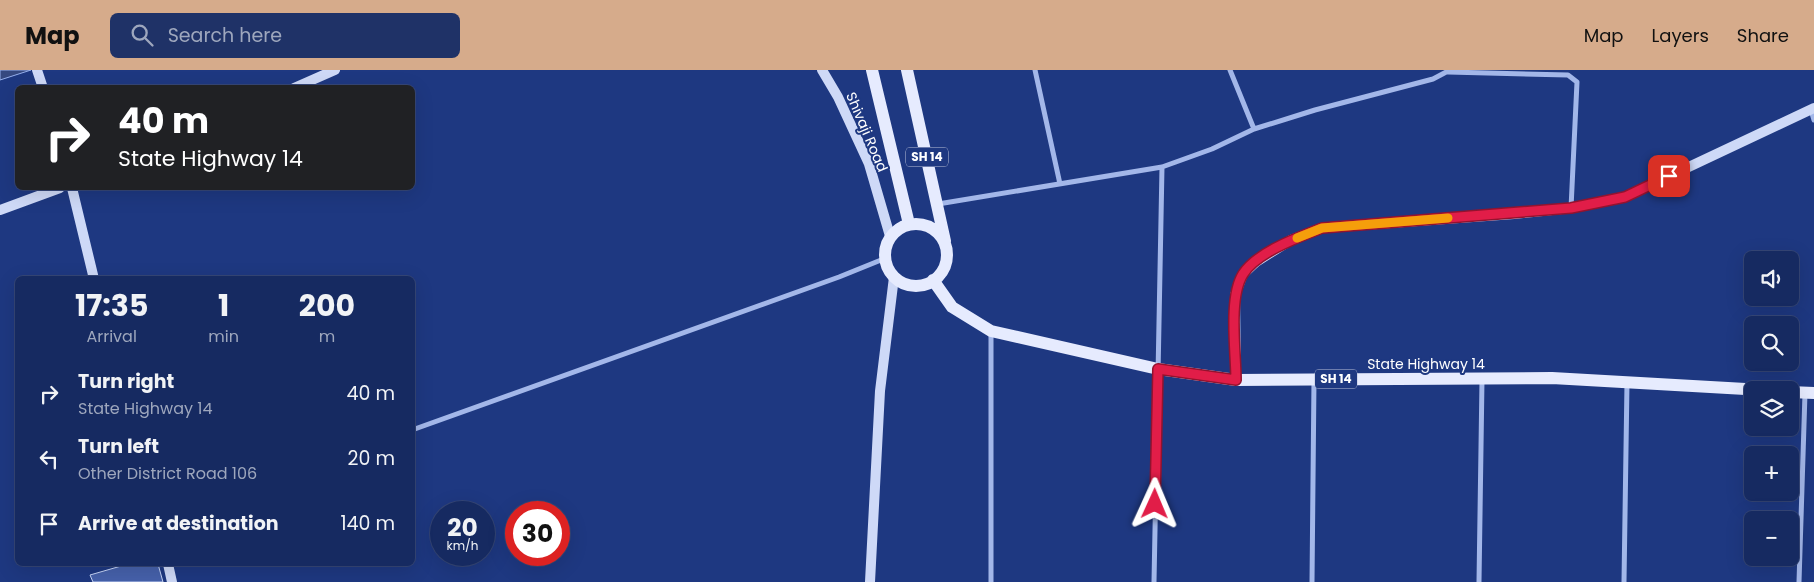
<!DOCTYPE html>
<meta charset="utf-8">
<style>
body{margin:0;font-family:Poppins,sans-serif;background:#1f3267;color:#f1f3f6;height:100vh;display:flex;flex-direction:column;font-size:19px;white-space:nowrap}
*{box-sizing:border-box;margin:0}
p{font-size:16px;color:#9ea7bd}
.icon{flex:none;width:28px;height:28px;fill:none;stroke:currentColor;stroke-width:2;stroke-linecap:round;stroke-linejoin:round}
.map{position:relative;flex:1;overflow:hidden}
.details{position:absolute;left:15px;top:206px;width:400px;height:290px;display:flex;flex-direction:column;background:#162a61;border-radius:8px;box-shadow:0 5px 20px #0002,0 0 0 1px #354676}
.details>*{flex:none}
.hud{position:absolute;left:15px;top:15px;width:400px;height:105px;border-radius:8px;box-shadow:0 5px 20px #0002,0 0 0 1px #354676;background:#202124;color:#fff;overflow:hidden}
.controls{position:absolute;left:1744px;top:181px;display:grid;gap:10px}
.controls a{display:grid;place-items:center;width:55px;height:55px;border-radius:8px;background:#162a61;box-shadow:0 5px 20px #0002,0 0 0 1px #354676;font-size:25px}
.speed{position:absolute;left:430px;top:431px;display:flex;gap:10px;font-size:25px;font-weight:700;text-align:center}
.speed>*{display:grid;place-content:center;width:65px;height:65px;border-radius:50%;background:#162a61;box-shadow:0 5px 20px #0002,0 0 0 1px #354676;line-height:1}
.speed small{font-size:12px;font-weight:400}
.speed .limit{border:8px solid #d22;background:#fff;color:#111}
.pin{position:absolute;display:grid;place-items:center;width:42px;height:42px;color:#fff;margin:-21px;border-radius:10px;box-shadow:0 2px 8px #0006}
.me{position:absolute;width:55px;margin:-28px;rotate:1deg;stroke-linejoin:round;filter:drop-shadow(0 0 4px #0008)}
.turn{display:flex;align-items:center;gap:18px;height:105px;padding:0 20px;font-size:22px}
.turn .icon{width:65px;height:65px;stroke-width:2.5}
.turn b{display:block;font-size:35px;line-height:42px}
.eta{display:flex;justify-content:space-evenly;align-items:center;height:85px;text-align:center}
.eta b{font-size:30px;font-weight:700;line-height:35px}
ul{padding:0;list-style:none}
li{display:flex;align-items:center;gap:15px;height:65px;padding:0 20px}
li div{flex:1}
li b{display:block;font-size:19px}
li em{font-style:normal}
header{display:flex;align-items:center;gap:30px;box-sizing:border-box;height:70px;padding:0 25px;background:#d6ab8b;color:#111}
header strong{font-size:24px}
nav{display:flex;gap:28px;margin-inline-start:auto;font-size:18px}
.search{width:350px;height:45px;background:#1f3267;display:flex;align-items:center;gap:12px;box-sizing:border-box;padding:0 18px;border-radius:8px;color:#9ea7bd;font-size:19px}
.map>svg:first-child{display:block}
</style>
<header>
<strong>Map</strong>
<div class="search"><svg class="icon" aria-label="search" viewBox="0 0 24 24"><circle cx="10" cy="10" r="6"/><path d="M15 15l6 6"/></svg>Search here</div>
<nav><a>Map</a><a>Layers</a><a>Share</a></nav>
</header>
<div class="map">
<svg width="1814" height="512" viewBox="0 0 1814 512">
<rect width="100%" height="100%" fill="#1e3881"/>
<path fill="#364980" stroke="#96afeb" d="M 0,0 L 31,0 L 0,10 Z"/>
<path fill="#4661ab" stroke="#c7d5f7" d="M 128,494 L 158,494 L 163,512 L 93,512 L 90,505 Z"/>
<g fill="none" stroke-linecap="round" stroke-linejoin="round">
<path stroke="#a3b7e9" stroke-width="5" d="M 1035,0 L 1060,114
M 1230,0 L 1254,59
M 1448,2 L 1568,5 L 1577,12 L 1571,138
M 1811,40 L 1814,50
M 938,134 L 1162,97 L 1212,79 L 1254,59 L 1315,40 L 1433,9 L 1450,0
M 991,263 L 991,512
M 412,360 L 839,207 L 886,188
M 1154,512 L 1162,97
M 1312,512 L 1314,310
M 1479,512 L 1482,310
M 1624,512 L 1627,313
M 1799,512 L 1805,323"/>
<path stroke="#ced9f7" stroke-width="10" d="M 37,0 L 43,18
M 822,0 L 838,27 L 869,94 L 890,166
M 294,18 L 335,0
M 72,118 L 94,209
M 0,140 L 60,118
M 1236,310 L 1235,225 L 1243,204 L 1256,192 L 1291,170 L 1322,158 L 1514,144 L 1571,138 L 1625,127 L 1814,38
M 168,494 L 172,512
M 870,512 L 880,321 L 894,207"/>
<path stroke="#e6ebfe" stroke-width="12" d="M 872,0 L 909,154
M 907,0 L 945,171
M885 185a31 31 0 1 1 62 0a31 31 0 1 1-62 0Z
M 933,210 L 952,237 L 991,261 L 1158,299 L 1236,310 L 1552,308 L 1763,320
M 1790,322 L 1814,323"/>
</g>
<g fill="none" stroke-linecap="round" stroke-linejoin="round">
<g stroke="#92132f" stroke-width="12">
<path id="route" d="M 1155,434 L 1158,299 L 1236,310 C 1236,282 1228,228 1243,204 C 1257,182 1299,167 1322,158 L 1571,138 L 1625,127 L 1669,106"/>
</g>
<use href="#route" stroke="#e11d48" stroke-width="9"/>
<path stroke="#f59e0b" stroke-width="9" d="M 1297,168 L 1322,158 L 1448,148"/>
</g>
<g text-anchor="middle" stroke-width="4" stroke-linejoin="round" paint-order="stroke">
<g fill="#1e3881" stroke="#bcc3d9" stroke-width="1">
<rect x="906" y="77.5" width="42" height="19" rx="4"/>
<rect x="1315" y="299.5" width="42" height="19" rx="4"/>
</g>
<g font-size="12" font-weight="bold" fill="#fff">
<text x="927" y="91">SH 14</text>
<text x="1336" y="313">SH 14</text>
</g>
<g font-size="14" fill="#fff" stroke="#1e3881">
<text transform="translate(867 62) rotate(67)" y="5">Shivaji Road</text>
<text x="1426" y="299">State Highway 14</text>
</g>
</g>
</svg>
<div class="controls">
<a><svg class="icon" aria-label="sound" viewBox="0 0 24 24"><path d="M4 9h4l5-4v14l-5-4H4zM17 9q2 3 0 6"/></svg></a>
<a><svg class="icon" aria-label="search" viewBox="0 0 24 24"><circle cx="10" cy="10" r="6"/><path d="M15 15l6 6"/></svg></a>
<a><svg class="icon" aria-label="layers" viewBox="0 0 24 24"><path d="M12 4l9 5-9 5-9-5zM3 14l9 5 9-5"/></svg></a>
<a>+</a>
<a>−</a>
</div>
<div class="speed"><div>20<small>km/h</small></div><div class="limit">30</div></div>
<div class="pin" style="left:1669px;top:106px;background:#d93025"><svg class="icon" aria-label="arrive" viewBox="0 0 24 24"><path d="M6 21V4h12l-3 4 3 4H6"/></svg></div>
<svg class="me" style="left:1155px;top:434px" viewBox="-20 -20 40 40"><path d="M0-17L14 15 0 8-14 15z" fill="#e11d48" stroke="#fff" stroke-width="4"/></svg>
<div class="hud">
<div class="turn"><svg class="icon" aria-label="right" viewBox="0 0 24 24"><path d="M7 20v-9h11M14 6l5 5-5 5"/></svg><div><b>40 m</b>State Highway 14</div></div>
</div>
<section class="details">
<div class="eta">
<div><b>17:35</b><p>Arrival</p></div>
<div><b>1</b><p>min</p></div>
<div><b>200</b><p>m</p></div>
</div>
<ul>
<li><svg class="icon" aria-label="right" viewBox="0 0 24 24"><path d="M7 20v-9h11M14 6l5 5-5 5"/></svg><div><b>Turn right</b><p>State Highway 14</p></div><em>40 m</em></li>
<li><svg class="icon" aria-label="left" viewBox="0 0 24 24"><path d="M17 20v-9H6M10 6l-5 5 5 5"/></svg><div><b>Turn left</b><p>Other District Road 106</p></div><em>20 m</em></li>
<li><svg class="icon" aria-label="arrive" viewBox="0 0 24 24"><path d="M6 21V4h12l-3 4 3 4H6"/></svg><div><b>Arrive at destination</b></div><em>140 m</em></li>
</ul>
</section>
</div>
